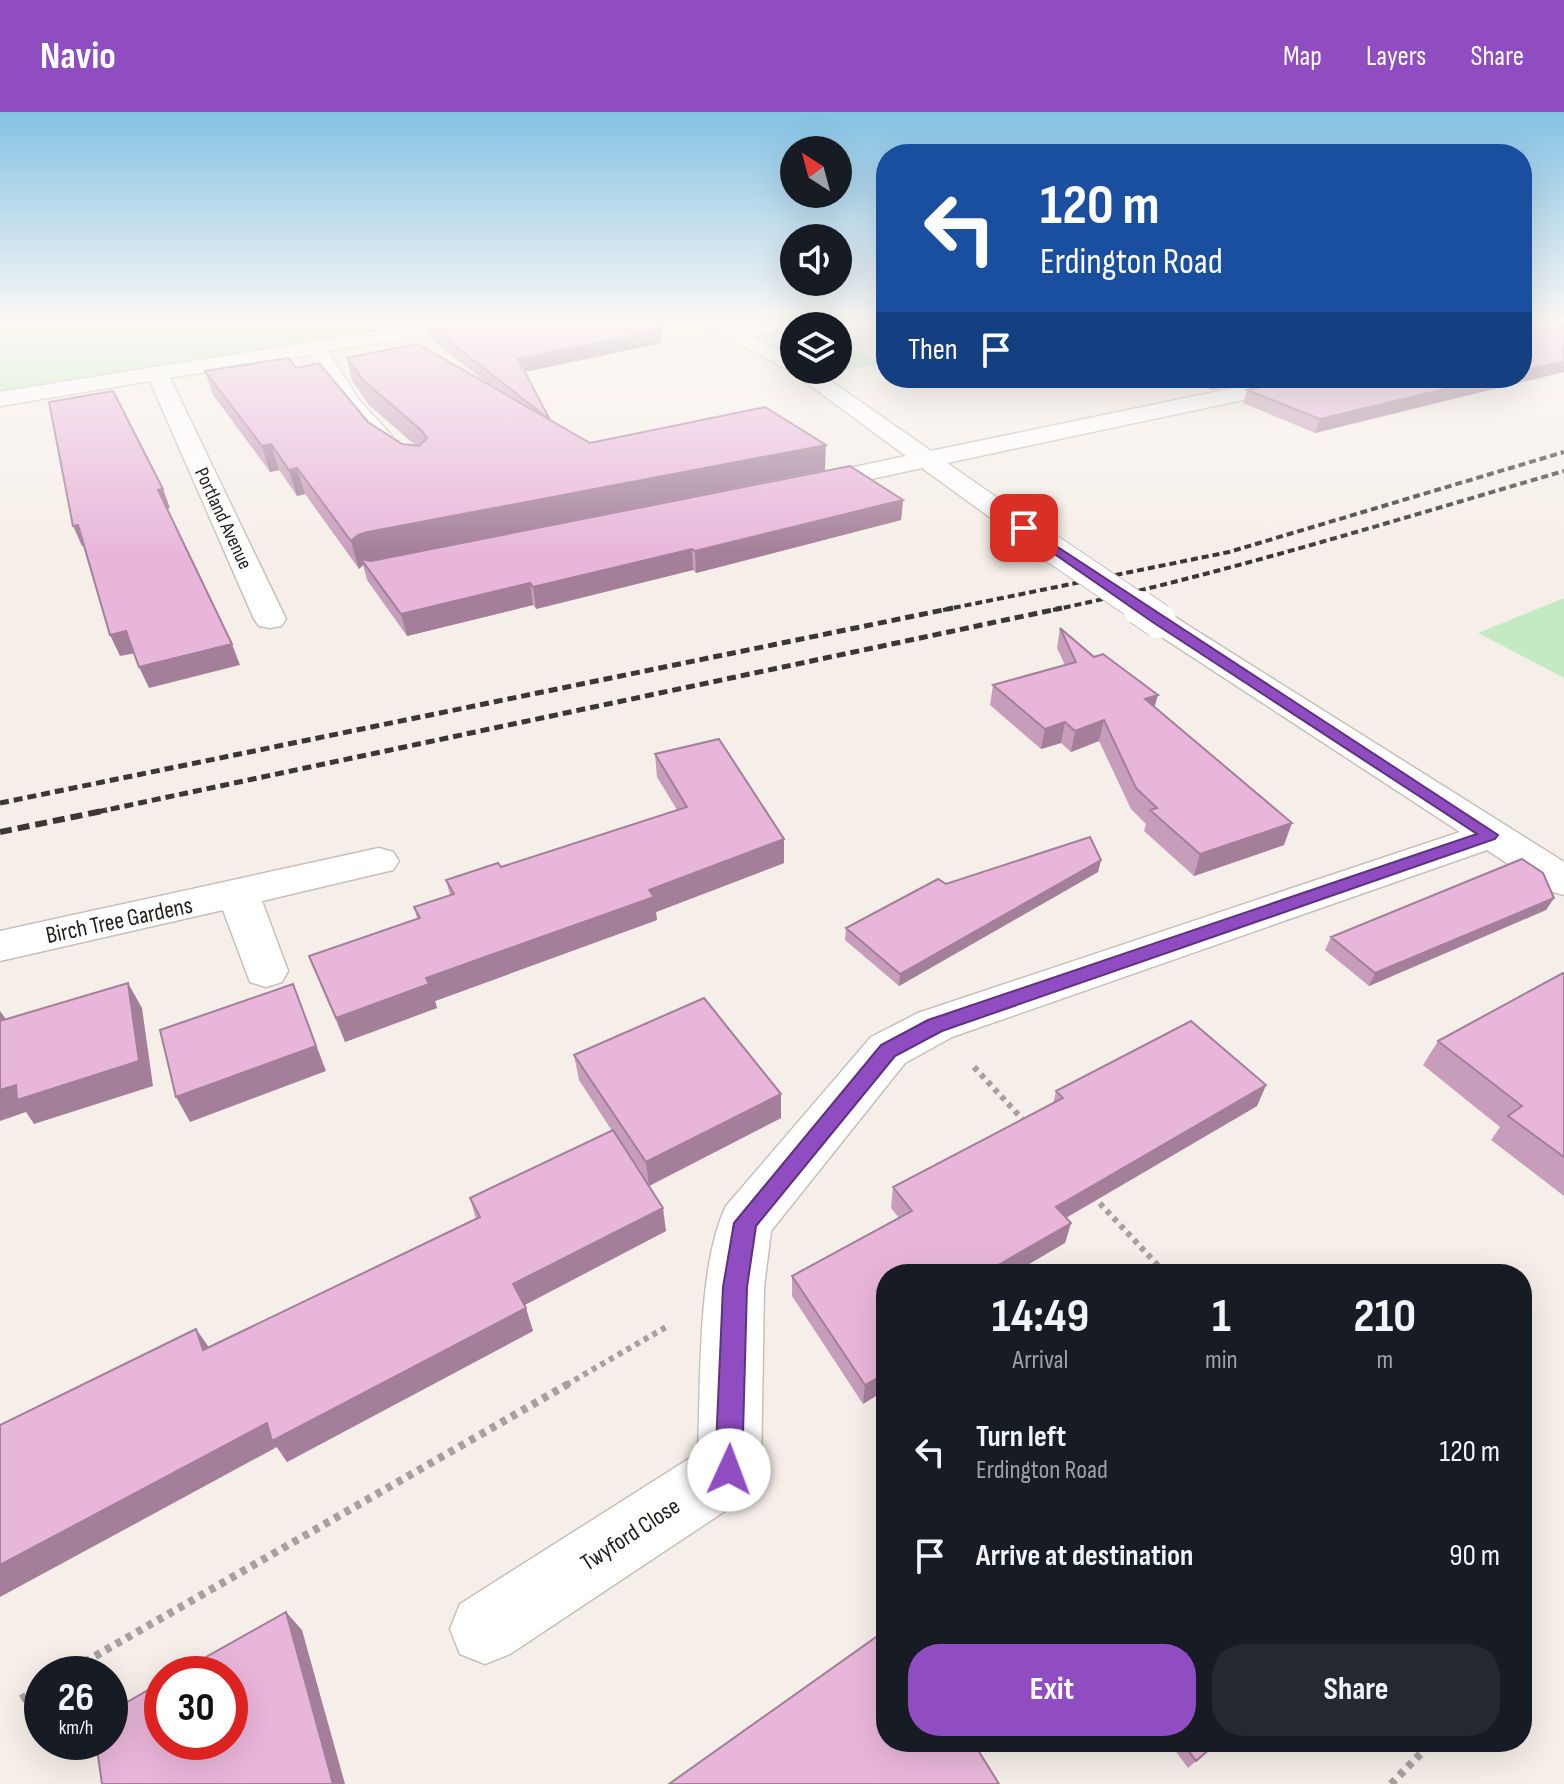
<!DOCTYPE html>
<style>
body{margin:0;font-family:"Sofia Sans Condensed",sans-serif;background:#242831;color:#f1f3f6;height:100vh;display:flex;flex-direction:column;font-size:30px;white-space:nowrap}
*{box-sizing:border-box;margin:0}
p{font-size:26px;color:#9ea1a6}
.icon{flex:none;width:44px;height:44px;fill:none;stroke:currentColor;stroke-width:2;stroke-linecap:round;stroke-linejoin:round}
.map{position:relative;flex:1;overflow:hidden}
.details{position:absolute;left:876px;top:1152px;width:656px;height:488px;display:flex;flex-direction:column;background:#171b24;border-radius:32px;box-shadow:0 8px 32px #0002}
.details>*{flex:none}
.banner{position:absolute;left:876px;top:32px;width:656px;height:244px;border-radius:32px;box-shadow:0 8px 32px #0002;background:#1a4fa0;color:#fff;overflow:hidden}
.needle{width:52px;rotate:324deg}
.tools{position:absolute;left:780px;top:24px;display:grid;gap:16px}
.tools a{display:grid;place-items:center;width:72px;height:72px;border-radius:50%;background:#171b24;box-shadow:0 8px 32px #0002;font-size:40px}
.speed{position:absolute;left:24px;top:1544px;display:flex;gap:16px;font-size:40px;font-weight:700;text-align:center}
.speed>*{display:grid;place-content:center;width:104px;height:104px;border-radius:50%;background:#171b24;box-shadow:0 8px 32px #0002;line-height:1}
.speed small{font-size:20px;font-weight:400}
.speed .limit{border:12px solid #d22;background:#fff;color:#111}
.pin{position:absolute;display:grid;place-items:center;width:68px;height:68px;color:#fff;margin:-34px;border-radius:16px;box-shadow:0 4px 12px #0006}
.me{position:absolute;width:88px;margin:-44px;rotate:2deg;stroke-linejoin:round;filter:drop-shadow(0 0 6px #0008)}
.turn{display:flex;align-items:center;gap:28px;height:168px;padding:0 32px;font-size:36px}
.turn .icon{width:104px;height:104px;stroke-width:2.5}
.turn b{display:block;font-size:56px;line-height:68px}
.then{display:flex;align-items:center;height:76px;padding:0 32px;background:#0003;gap:16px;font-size:30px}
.eta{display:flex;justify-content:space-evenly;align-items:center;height:136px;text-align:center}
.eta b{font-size:48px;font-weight:700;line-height:56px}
.button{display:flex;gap:16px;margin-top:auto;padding:16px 32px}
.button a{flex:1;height:92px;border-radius:32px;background:#904dc2;color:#fff;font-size:32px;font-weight:700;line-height:92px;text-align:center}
.button a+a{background:#242831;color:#f1f3f6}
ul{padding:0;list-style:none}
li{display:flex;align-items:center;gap:24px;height:104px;padding:0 32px}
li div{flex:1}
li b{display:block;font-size:30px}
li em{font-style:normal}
header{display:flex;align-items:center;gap:48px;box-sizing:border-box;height:112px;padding:0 40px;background:#904dc2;color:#fff}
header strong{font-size:38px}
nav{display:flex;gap:44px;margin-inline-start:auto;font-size:28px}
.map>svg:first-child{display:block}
</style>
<header>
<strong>Navio</strong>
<nav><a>Map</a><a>Layers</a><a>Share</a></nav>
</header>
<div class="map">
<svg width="1564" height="1672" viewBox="0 0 1564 1672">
<rect width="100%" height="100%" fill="#f6efe9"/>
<path fill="#c3eac2" d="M 0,209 L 396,209 L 400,218 L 0,282 Z
M 838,228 L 882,252 L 830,261 L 825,258 L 838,258 Z
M 1564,486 L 1564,566 L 1478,521 Z"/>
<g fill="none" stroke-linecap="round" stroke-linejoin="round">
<g stroke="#c7c0ba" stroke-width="3">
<path id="minor" d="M 441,209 L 487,209 L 477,215 L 328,239 L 359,288 L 392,324 L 388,329 C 358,337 323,266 310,243 L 170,266 L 286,507 L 281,514 L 270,516 L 259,514 L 254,507 L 150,269 L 0,294 L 0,280 Z
M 698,209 L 723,209 L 735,215 L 772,209 L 816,209 L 809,214 L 794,214 L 794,217 L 752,224 L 794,246 L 794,258 L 815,258 L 931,339 L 1282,266 L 1324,266 L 1313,273 L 947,351 L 1058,428 L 1062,434 L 1058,440 L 1048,442 L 1038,440 L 922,356 L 802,382 L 793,380 L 789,374 L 793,368 L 906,344 L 792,260 Z
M 1159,500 L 1170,502 L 1564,750 L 1564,783 L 1549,779 L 1487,738 L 952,925 L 905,951 L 771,1119 L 764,1175 L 761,1358 L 752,1381 L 510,1542 L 485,1552 L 460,1542 L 450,1517 L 460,1492 L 698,1341 C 701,1272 697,1154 726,1094 L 871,925 L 918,901 L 1460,720 L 1148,516 L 1143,509 L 1148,502 Z
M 379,736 L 393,740 L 399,749 L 393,758 L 262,789 L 288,859 L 282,870 L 266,875 L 250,870 L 223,798 L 0,849 L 0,819 Z"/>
</g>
<path stroke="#a6a19c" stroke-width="6" stroke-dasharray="5 5" stroke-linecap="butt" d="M 974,955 L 1027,1012
M 1093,1084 L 1166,1162
M 566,1273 L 666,1215"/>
<path stroke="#a6a19c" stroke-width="8" stroke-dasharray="6 6" stroke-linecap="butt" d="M 64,1562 L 570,1271
M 21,1587 L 42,1575
M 1391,1672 L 1432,1630"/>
<use href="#minor" fill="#fff" fill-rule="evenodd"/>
<path stroke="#3a3734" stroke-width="4" stroke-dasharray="7 4" stroke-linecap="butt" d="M 943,498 L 1229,440 L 1564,340
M 1053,498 C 1225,462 1395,408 1564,359"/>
<path stroke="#3a3734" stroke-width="5" stroke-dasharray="9 5" stroke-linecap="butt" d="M 0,691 L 953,496
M 97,700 L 1062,496"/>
<path stroke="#3a3734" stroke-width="6" stroke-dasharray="12 6" stroke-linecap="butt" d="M 0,720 L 107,698"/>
<g stroke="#c7c0ba" stroke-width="29" stroke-linecap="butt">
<path id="minor-bridge-far1" d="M 1048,434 L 1143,498"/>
</g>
<g stroke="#c7c0ba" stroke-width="36" stroke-linecap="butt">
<path id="minor-bridge" d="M 1140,496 L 1159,509"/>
</g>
<use href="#minor-bridge-far1" stroke="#fff" stroke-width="27"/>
<use href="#minor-bridge" stroke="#fff" stroke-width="34"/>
</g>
<path fill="#c89dbc" d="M 428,213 L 662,231 L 524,260 L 550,308 L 590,331 L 825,358 L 369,449 L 903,388 L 901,408 L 696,461 L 693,458 L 536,497 L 533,493 L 407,524 L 367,468 L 363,453 L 359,457 L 305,382 L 297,384 L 279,358 L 270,360 L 213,283 L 205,259 L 296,256 L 368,310 L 402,332 L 415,333 L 369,293 L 352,269 L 347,246 L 489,273 L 430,226 Z
M 1184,266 L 1267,266 L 1211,278 Z
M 1522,266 L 1315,321 L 1243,291 L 1247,278 Z
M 1060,516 L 1155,595 L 1284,733 L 1194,764 L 1144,719 L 1146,712 L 1131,697 L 1099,629 L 1071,640 L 1061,631 L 1041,637 L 990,593 L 993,573 L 1065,553 L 1057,536 Z
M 655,642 L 784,727 L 784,751 L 656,800 L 657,808 L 435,889 L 437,896 L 345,930 L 309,844 L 417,806 L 414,795 L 450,783 L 446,768 L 501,755 L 677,698 L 657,665 Z
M 1101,748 L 1098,760 L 899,874 L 845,828 L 846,816 Z
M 1554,786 L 1546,798 L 1369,874 L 1325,838 L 1331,825 Z
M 1564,862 L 1564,1084 L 1491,1028 L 1500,1015 L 1423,953 L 1438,929 Z
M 574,943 L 781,1006 L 649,1074 L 666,1119 L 524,1193 L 533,1219 L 287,1350 L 196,1217 L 209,1235 L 476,1107 L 470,1086 L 612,1019 L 579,968 Z
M 1266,973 L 1257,994 L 1066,1106 L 1071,1111 L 1065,1131 L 886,1162 L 863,1292 L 792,1184 L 792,1164 L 899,1106 L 891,1096 L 893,1075 L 1053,992 L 1056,979 Z
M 1169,1630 L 1218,1630 L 1188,1656 Z"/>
<path fill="#a37f99" d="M 661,218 L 662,231 L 520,261 L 518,247 Z
M 1564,249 L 1564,260 L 1315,321 L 1320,307 L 1491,266 L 1522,266 L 1522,259 Z
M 1214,266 L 1267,266 L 1211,278 Z
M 271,332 L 279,358 L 270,360 L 262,334 Z
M 826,333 L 825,358 L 365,450 L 361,447 L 363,453 L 359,457 L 351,429 L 358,423 L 368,420 Z
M 297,356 L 305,382 L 297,384 L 289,358 Z
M 163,377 L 170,396 L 165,397 L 158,378 Z
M 903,388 L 901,408 L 696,461 L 695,439 Z
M 78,413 L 87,433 L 82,434 L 73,414 Z
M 692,437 L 693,458 L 536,497 L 533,475 Z
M 530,471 L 533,493 L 407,524 L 401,502 Z
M 126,519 L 136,541 L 120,544 L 110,523 Z
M 232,532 L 240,553 L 149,576 L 139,555 Z
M 1158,583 L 1152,604 L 1145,587 Z
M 1104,608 L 1099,629 L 1071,640 L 1075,619 Z
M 1065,610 L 1061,631 L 1041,637 L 1045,617 Z
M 1292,711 L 1284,733 L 1194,764 L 1200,742 Z
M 784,727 L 784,751 L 656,800 L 657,808 L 435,889 L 437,896 L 345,930 L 336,906 L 426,866 L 649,778 Z
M 1101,748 L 1098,760 L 899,874 L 900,862 Z
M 1554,786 L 1546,798 L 1369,874 L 1375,861 Z
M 128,871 L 142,896 L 153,974 L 34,1012 L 26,1000 L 0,1009 L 0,978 L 16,973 Z
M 293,872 L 326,959 L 190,1010 L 176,985 Z
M 0,899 L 8,910 L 0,926 Z
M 1266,973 L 1257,994 L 1050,1115 L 1056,1095 Z
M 781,982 L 781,1006 L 649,1074 L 646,1050 Z
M 663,1096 L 666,1119 L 521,1195 L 513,1172 Z
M 1071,1111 L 1065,1131 L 1012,1162 L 983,1162 Z
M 526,1196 L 533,1219 L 287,1350 L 277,1335 L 0,1485 L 0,1453 L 267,1311 Z
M 196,1217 L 212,1240 L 203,1238 Z
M 886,1261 L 886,1278 L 863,1292 L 865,1273 Z
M 286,1500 L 302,1518 L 345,1672 L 333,1672 Z"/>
<path fill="#e9b6db" stroke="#a37f99" stroke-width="2" d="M 451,209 L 659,209 L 661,218 L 518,247 L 550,308 L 428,213 Z
M 1522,209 L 1524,209 L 1528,213 L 1543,209 L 1564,209 L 1564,249 L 1522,259 Z
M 418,232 L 590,331 L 765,295 L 826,333 L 368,420 L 358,423 L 351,429 L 297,356 L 289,358 L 271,332 L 262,334 L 205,259 L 288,246 L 296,256 L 319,251 L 368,310 L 402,332 L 419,334 L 427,326 L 422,319 L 364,269 L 347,246 Z
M 1303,266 L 1491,266 L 1320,307 L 1247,278 Z
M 113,279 L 163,377 L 158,378 L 232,532 L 139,555 L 126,519 L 110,523 L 78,413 L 73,414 L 49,290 Z
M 850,354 L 903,388 L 695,439 L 692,437 L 533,475 L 530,471 L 401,502 L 361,447 L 371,449 Z
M 1060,516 L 1094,545 L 1103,542 L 1158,583 L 1145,587 L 1292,711 L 1200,742 L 1150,698 L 1157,696 L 1136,676 L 1104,608 L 1075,619 L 1065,610 L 1045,617 L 993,573 L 1076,550 Z
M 719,627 L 784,727 L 649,778 L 654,785 L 426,866 L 429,872 L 336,906 L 309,844 L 420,806 L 414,795 L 454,782 L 446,768 L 498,751 L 501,755 L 687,695 L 655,642 Z
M 1090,725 L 1101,748 L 900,862 L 846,816 L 938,767 L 946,772 Z
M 1522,747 L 1543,761 L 1554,786 L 1375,861 L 1331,825 Z
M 1563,861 L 1564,862 L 1564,1045 L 1508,1004 L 1522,994 L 1438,929 Z
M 128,871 L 139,949 L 17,988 L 16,973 L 0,978 L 0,909 Z
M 293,872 L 316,934 L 176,985 L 160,918 Z
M 704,886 L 781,982 L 646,1050 L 574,943 Z
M 1191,909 L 1266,973 L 1056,1095 L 1071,1111 L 983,1162 L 886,1162 L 886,1261 L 865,1273 L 792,1164 L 912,1099 L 893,1075 L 1063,986 L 1056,979 Z
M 613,1018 L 663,1096 L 513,1172 L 526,1196 L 272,1329 L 267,1311 L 0,1453 L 0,1313 L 196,1217 L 203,1238 L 480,1105 L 470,1086 Z
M 286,1500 L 333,1672 L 102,1672 L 96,1630 L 110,1630 L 110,1600 L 162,1570 L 162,1630 L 230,1630 L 230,1562 L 176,1562 Z
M 886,1518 L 886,1630 L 973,1630 L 999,1672 L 669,1672 Z
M 1182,1630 L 1218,1630 L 1196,1649 Z"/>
<linearGradient id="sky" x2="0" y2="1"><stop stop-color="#83c2e5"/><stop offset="0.47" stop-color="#fbf8f5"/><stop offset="1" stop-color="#fbf8f5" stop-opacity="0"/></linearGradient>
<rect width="1564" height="443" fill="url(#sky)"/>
<path fill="#904dc2" stroke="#5e327e" stroke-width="2" d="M 1024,413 L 1498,723 L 1495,727 L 942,919 L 895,944 L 756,1114 L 747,1175 L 742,1358 L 738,1368 L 729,1372 L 719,1368 L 715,1358 L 723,1175 L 734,1111 L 881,933 L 928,908 L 1477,722 L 1154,511 L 1020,418 L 1019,416 Z"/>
<g text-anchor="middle" stroke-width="6" stroke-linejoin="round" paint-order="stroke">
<g font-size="20" fill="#201e1b" stroke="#fffdfc">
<text transform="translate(224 406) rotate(65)" y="7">Portland Avenue</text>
</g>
<g font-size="24" fill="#201e1b" stroke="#fffdfc">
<text transform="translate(119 808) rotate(-12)" y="8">Birch Tree Gardens</text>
<text transform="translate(630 1422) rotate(-33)" y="8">Twyford Close</text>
</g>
</g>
</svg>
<div class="tools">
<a><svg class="needle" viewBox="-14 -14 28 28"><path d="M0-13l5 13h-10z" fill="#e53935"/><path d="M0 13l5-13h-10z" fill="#9ea1a6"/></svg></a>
<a><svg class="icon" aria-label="sound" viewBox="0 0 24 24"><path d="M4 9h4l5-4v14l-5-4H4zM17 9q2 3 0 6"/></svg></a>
<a><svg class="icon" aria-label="layers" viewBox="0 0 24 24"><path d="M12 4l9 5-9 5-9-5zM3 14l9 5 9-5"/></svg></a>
</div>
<div class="speed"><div>26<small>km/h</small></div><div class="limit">30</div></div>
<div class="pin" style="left:1024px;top:416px;background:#d93025"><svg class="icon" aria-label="arrive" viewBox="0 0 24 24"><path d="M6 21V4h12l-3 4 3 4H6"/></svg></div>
<svg class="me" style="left:729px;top:1358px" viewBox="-20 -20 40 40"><circle r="19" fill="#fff"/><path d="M0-13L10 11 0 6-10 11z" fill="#904dc2"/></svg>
<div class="banner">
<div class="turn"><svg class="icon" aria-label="left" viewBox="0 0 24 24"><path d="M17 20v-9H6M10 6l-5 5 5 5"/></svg><div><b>120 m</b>Erdington Road</div></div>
<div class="then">Then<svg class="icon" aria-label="arrive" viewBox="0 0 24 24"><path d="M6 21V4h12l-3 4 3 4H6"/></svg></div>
</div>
<section class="details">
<div class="eta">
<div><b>14:49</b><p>Arrival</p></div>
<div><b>1</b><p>min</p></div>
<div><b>210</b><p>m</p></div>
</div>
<ul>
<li><svg class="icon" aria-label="left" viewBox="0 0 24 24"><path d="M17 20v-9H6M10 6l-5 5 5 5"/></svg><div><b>Turn left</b><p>Erdington Road</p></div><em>120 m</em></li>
<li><svg class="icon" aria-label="arrive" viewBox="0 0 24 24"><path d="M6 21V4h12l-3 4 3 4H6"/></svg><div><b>Arrive at destination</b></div><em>90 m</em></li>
</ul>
<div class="button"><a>Exit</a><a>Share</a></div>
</section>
</div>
